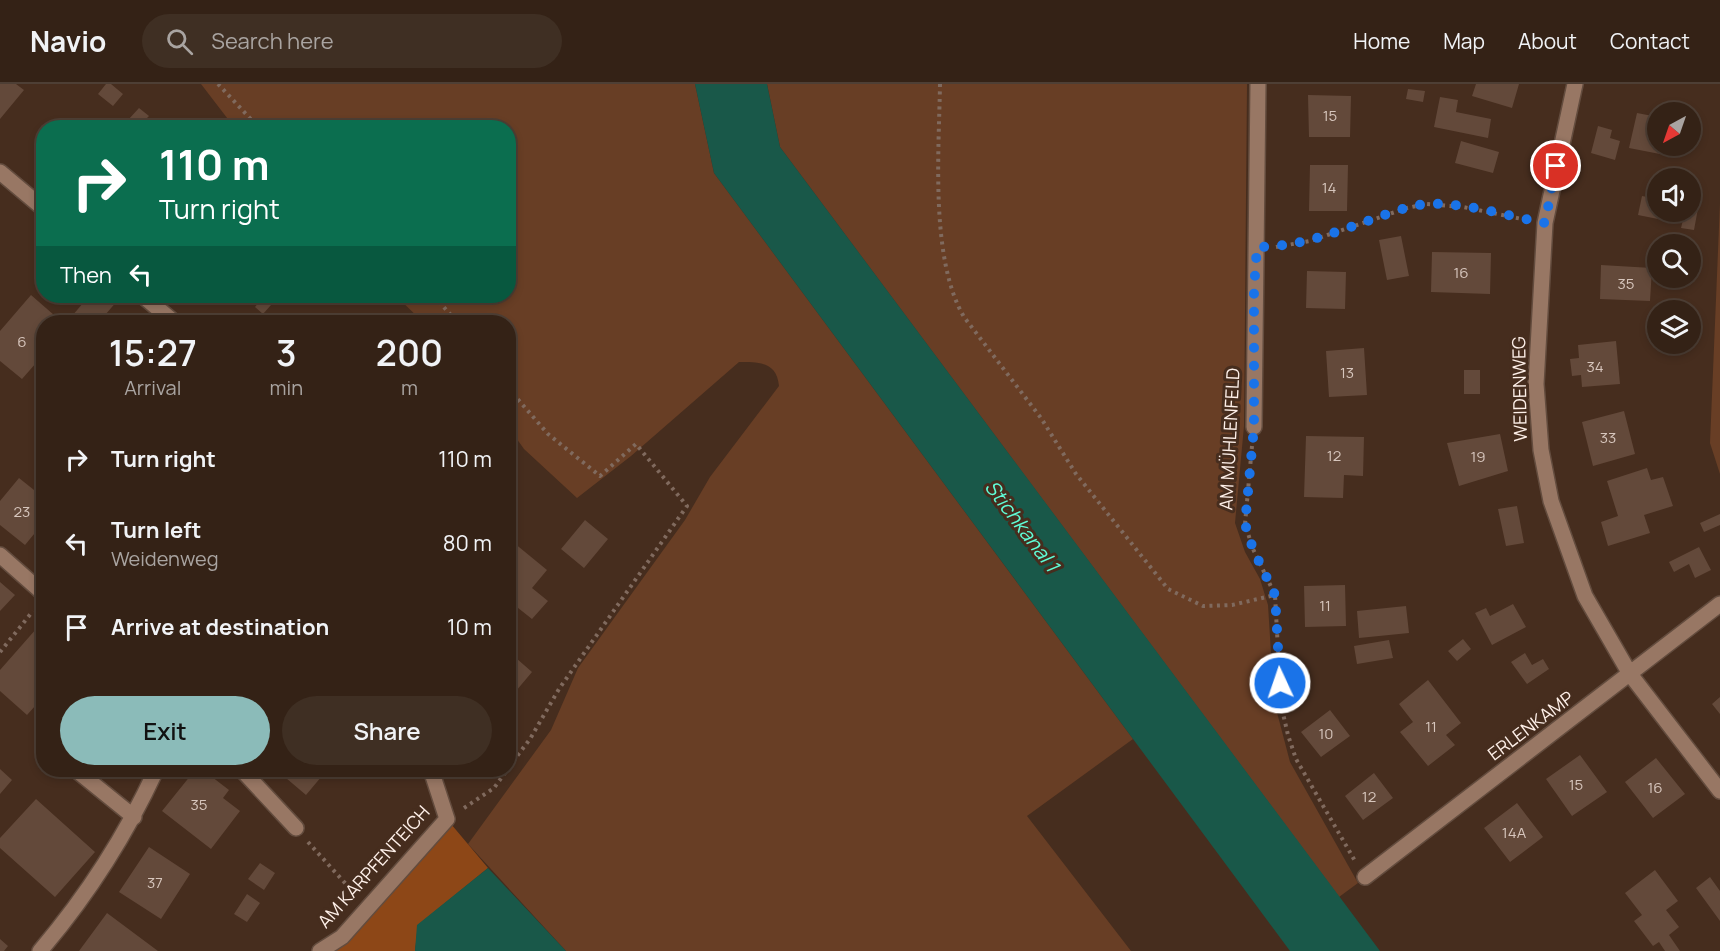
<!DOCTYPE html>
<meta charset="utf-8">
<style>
body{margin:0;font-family:Manrope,sans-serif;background:#3f2f23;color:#f1f3f6;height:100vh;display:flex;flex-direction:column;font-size:22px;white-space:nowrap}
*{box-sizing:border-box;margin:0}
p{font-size:20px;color:#a9a4a1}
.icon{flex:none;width:33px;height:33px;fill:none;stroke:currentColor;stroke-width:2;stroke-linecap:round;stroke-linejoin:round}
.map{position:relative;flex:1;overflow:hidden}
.sheet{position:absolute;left:36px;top:231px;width:480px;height:462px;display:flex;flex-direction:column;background:#342216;border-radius:24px;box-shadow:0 3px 9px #0003,0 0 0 2px #4e3f35}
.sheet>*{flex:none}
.guide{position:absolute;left:36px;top:36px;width:480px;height:183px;border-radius:24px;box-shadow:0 3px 9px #0003,0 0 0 2px #4e3f35;background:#0b6e4f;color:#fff;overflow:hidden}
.needle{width:39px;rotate:220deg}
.buttons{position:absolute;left:1647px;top:18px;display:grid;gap:12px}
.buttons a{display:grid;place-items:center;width:54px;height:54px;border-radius:50%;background:#342216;box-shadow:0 3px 9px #0003,0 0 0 2px #4e3f35;font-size:30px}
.pin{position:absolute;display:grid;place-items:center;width:51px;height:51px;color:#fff;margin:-26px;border:3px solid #fff;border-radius:50%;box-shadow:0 2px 6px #0007}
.me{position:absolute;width:66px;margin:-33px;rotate:357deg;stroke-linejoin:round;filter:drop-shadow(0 0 4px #0008)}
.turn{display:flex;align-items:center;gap:21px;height:126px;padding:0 24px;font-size:27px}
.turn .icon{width:78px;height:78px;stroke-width:2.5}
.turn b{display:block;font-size:42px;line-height:51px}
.then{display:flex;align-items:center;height:57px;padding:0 24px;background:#0003;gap:12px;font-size:22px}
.eta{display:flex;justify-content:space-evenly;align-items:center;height:102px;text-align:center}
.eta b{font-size:36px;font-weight:600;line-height:42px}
.primary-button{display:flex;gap:12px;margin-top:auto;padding:12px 24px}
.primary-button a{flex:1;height:69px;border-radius:36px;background:#8bbbb9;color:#111;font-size:24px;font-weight:600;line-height:69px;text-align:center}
.primary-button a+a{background:#3f2f23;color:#f1f3f6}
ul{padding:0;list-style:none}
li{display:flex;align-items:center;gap:18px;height:84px;padding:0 24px}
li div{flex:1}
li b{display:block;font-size:22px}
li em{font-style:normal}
header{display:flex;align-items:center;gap:36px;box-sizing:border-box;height:84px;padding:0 30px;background:#342216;border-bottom:2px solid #4e3f35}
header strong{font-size:28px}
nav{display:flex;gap:33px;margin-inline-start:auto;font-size:21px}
.search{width:420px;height:54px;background:#3f2f23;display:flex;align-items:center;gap:15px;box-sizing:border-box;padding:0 21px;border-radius:33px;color:#a9a4a1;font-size:22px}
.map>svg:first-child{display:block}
</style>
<header>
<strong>Navio</strong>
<div class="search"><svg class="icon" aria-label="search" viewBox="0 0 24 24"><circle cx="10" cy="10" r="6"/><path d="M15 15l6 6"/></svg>Search here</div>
<nav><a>Home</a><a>Map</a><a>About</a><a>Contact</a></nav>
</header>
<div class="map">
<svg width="1720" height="867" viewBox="0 0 1720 867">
<rect width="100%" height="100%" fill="#462d1e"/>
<path fill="#683e25" d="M 201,0 L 695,0 L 714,89 L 1133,655 L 1027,732 L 1131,867 L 566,867 L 468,760 L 551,646 L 578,584 L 685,436 L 710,393 L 779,302 C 777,278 760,278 739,278 L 631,372 L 577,414 L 524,365 L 509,344 L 508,238 L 423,238 L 396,212 L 508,212 L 508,44 L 234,43 Z
M 767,0 L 1247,0 L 1244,342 L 1235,439 L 1245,468 L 1260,495 L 1268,521 L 1274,617 L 1290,678 L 1358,799 L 1339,813 L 780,63 Z
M 1720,119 L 1720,390 L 1710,359 Z"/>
<path fill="#8d4717" d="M 451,740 L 488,784 L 418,841 L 415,867 L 334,867 L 342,862 Z"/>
<path fill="#195849" d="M 695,0 L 767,0 L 780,63 L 1380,867 L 1290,867 L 714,89 Z
M 488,784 L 566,867 L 415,867 L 417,841 Z"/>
<path fill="#63493a" d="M 0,0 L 16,0 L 24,6 L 0,35 Z
M 106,0 L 111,0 L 123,10 L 113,22 L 98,10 Z
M 1476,0 L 1519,0 L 1512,24 L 1472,12 Z
M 1408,5 L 1425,7 L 1423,18 L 1406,15 Z
M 1308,11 L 1351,12 L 1350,53 L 1309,53 Z
M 1440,13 L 1458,16 L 1456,28 L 1491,35 L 1488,54 L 1434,43 Z
M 139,24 L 149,32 L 137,44 L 128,36 Z
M 1637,29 L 1658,33 L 1658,62 L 1667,62 L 1665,71 L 1629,64 Z
M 1598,42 L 1612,46 L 1610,54 L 1620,57 L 1615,76 L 1591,69 Z
M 1461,57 L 1499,68 L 1493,89 L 1455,79 Z
M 1310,81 L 1348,81 L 1347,127 L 1309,127 Z
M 1642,112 L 1658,115 L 1658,128 L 1675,128 L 1673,138 L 1638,131 Z
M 1690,118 L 1699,119 L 1694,146 L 1681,144 L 1685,128 L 1690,128 Z
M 1401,152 L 1409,192 L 1387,196 L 1379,156 Z
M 1432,168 L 1491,169 L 1490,210 L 1431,208 Z
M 1601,181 L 1652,184 L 1650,217 L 1600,215 Z
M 1307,187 L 1346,188 L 1345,225 L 1306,224 Z
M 31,211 L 62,238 L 44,238 L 44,270 L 22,295 L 0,277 L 0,247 Z
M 89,212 L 112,212 L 118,216 L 99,238 L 79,238 L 72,232 Z
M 264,212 L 279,212 L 263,230 L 255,223 Z
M 1616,257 L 1620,300 L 1582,303 L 1581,291 L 1572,292 L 1570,275 L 1579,274 L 1578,261 Z
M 1364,264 L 1367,311 L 1329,313 L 1326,267 Z
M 1464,286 L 1480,286 L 1480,310 L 1464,310 Z
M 1624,327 L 1635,370 L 1593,382 L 1582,338 Z
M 1500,350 L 1508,387 L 1459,402 L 1447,359 Z
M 1306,352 L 1364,353 L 1363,392 L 1344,391 L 1343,414 L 1304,413 Z
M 1647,384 L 1651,396 L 1663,393 L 1673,422 L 1644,431 L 1650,449 L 1608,462 L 1601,438 L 1618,432 L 1607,397 Z
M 19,394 L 44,414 L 44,438 L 25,461 L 0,441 L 0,417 Z
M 1517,422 L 1524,459 L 1506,462 L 1498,425 Z
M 1720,430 L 1720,441 L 1704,448 L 1700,439 Z
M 585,436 L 608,455 L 584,484 L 561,465 Z
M 508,454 L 547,486 L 532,504 L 548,517 L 532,535 L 508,516 Z
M 1699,463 L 1711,486 L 1695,494 L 1689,480 L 1674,488 L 1669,478 Z
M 0,498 L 15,511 L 0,527 Z
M 1345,501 L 1346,542 L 1305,543 L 1304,502 Z
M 1513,520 L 1526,543 L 1492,561 L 1475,529 L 1486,524 L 1490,532 Z
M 1406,522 L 1409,549 L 1359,554 L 1357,527 Z
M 44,536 L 44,612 L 27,631 L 0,607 L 0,586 Z
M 1463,555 L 1471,565 L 1457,577 L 1448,567 Z
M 1389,556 L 1393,574 L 1357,580 L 1354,562 Z
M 508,567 L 532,588 L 516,607 L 508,600 Z
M 1525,569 L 1532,581 L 1543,575 L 1549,585 L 1527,600 L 1511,578 Z
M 1428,596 L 1461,639 L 1446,651 L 1455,661 L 1428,682 L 1400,648 L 1413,638 L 1399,620 Z
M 1720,613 L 1720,630 L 1712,620 Z
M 1330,626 L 1350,652 L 1321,673 L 1301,648 Z
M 1580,671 L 1607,708 L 1572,732 L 1546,695 Z
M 1656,674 L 1685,710 L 1653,734 L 1625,698 Z
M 0,685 L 12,696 L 0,710 Z
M 195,686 L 203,686 L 229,706 L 223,714 L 240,727 L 211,765 L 162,727 Z
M 293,686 L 327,686 L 306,711 L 286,694 Z
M 1374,689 L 1393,714 L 1363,736 L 1345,712 Z
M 36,715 L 95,768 L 55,813 L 0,764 L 0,754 Z
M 1517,719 L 1543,753 L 1510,778 L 1484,744 Z
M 149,763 L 190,790 L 161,835 L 119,808 Z
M 260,779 L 275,789 L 264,806 L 248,795 Z
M 1655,786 L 1678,817 L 1666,826 L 1679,843 L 1669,851 L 1680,867 L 1665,867 L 1659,858 L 1653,862 L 1634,837 L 1642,831 L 1625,809 Z
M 1710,793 L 1720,807 L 1720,837 L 1696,804 Z
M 247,810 L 260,819 L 247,838 L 234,830 Z
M 107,829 L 158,867 L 79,867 Z
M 0,855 L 8,862 L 4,867 L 0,867 Z"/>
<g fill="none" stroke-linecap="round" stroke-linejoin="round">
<g stroke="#634c3e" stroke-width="18">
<path id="minor" d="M 1575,0 L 1545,139 L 1536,300 L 1541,366 L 1551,417 L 1585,512 L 1630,590 L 1720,707
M 0,88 L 44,125
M 143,212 L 174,238
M 1254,343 L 1258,0
M 0,471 L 44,510
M 76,686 L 134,733
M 242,686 L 296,744
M 1365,793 L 1720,520
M 40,867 C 87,812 126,751 156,686
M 320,867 L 342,853 L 447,735 L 431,686"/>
</g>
<path stroke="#806a5e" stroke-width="4" stroke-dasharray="3 4.5" stroke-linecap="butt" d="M 218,0 L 259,44
M 940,0 C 939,67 930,175 964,233 L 1041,334 L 1076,390 L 1168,505 L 1203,522 L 1232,521 L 1275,511
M 1276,163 L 1310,157 L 1407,124 L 1426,120 L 1463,123 L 1527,136
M 434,212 L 457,238
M 508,304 L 548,350 L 600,392 L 636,360 L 687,422 L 559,605 L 530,655 L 508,684
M 1252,362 L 1245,440 L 1253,465 L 1275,511 L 1281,621 L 1288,651 L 1296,675 L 1355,777
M 0,568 L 33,527
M 464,724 L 494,704 L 507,686
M 308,758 L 354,809"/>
<use href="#minor" stroke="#987764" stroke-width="15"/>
</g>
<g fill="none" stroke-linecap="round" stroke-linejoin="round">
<path stroke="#1a73e8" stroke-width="10" stroke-dasharray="0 18" d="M 1280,599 L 1275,511 L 1253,465 L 1245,440 L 1254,343 L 1254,205 L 1257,163 C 1298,163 1334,149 1373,135 C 1390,129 1408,122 1426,120 C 1465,118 1507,132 1545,139 L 1556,82"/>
</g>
<g text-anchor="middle" stroke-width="6" stroke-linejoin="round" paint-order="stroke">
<g font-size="15" fill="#d7c6bd">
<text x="1330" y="37">15</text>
<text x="1329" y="109">14</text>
<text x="1461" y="194">16</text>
<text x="1626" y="205">35</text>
<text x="22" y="263">6</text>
<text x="1595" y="288">34</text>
<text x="1347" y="294">13</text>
<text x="1608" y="359">33</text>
<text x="1334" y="377">12</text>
<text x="1478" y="378">19</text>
<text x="22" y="433">23</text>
<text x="1325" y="527">11</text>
<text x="1431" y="648">11</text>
<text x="1326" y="655">10</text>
<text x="1576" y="706">15</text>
<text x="1655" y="709">16</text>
<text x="1369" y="718">12</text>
<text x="199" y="726">35</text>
<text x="1514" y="754">14A</text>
<text x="155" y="804">37</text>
</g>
<g font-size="18" fill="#fef0e9" stroke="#462d1e">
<text transform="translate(1520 305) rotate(-91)" y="6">WEIDENWEG</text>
<text transform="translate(1230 355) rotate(-87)" y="6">AM MÜHLENFELD</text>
<text transform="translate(1531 642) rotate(-37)" y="6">ERLENKAMP</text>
<text transform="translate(374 783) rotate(-48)" y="6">AM KARPFENTEICH</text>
</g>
<g font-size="20" font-style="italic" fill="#5ffcd7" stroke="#462d1e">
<text transform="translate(1022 442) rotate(53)" y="7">Stichkanal 1</text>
</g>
</g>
</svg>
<div class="buttons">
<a><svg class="needle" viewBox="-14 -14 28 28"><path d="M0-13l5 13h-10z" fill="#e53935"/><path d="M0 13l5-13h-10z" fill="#a9a4a1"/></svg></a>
<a><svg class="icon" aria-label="sound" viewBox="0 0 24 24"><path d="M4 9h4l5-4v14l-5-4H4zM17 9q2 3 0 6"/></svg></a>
<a><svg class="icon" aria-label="search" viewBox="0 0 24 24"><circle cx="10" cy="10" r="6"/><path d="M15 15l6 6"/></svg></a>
<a><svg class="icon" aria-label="layers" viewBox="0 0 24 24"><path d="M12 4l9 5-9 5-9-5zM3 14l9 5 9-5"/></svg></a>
</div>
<div class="pin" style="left:1556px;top:82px;background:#d93025"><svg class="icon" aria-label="arrive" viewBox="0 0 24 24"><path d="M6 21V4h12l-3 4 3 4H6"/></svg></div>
<svg class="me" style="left:1280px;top:599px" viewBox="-20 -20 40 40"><circle r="17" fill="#1a73e8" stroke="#fff" stroke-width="3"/><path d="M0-11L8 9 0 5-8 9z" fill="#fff"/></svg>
<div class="guide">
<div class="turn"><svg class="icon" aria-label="right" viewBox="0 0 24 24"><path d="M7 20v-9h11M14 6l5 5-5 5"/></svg><div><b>110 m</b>Turn right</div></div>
<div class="then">Then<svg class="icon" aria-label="left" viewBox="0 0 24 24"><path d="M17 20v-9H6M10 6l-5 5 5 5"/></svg></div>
</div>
<section class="sheet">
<div class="eta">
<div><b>15:27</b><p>Arrival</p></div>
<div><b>3</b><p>min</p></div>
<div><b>200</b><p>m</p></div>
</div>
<ul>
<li><svg class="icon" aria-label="right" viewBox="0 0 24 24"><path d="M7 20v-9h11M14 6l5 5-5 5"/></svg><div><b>Turn right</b></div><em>110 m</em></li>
<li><svg class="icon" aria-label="left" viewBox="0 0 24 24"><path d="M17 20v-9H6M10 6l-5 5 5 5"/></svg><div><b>Turn left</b><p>Weidenweg</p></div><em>80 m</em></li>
<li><svg class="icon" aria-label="arrive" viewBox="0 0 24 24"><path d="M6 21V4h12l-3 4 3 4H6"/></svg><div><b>Arrive at destination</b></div><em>10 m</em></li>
</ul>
<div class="primary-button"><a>Exit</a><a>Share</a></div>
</section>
</div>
